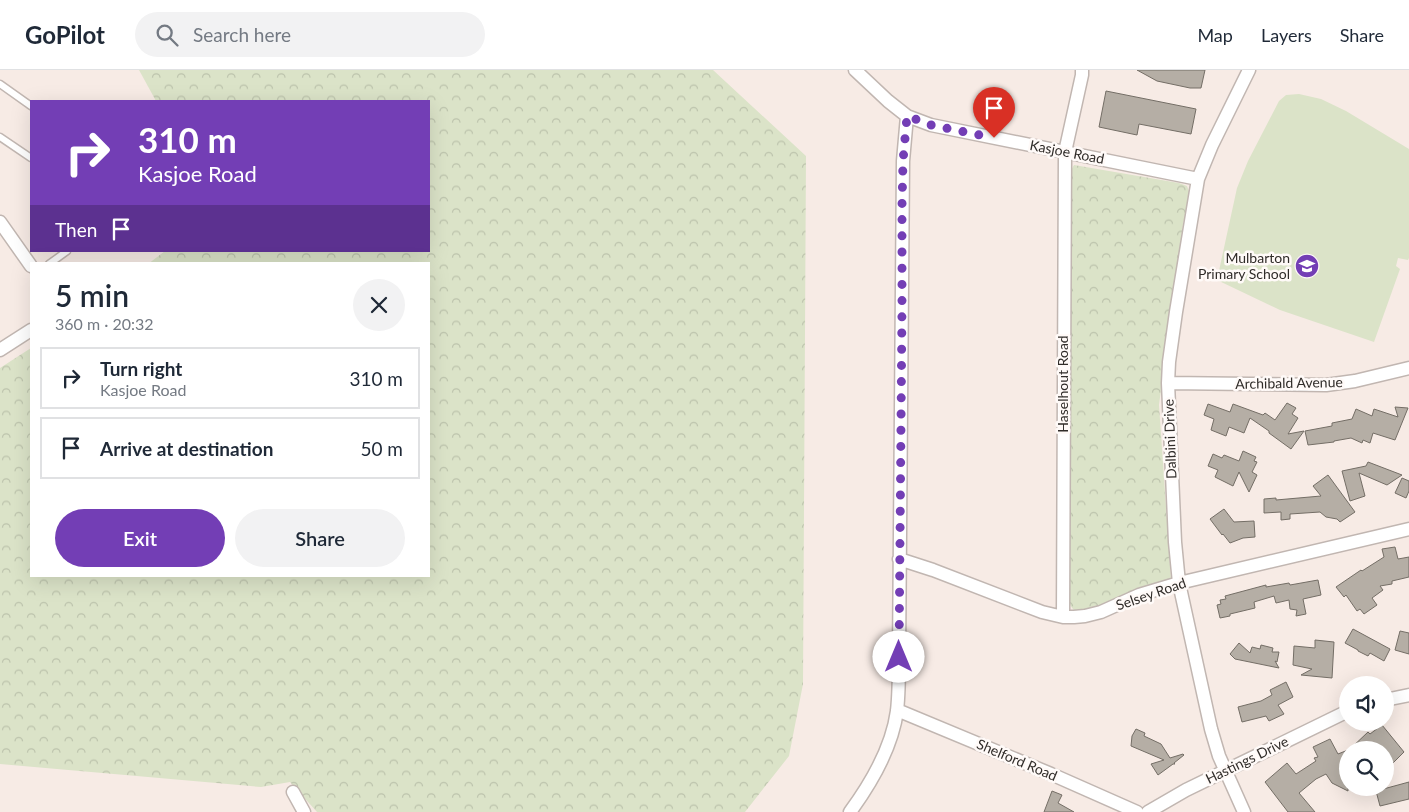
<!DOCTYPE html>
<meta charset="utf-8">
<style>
body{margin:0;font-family:Lato,sans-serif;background:#f2f2f3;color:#1f2937;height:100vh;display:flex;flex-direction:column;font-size:19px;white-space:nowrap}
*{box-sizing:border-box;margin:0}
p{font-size:16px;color:#747a83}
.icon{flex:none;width:28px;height:28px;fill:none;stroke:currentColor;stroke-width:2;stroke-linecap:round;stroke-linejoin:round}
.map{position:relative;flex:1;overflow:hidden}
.panel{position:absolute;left:30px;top:192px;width:400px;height:315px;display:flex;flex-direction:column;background:#fff;border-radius:0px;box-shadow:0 5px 20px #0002}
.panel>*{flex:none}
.top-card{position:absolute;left:30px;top:30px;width:400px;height:152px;border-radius:0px;box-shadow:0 5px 20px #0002;background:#733eb5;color:#fff;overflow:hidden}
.buttons{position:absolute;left:1339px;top:606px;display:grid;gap:10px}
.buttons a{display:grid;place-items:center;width:55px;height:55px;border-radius:50%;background:#fff;box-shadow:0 5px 20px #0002;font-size:25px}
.pin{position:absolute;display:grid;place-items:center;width:42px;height:42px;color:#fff;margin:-51px -21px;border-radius:50% 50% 50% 0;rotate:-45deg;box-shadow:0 0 5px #0007}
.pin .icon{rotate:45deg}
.me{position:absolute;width:55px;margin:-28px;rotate:0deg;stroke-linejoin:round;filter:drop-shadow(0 0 4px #0008)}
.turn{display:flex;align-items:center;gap:18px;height:105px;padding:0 25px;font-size:22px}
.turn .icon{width:65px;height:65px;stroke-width:2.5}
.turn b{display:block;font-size:35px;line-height:42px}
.then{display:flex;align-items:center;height:48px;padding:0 25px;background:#0003;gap:10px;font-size:19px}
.round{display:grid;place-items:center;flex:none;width:52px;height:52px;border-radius:26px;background:#f2f2f3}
.summary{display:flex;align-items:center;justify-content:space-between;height:85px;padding:0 25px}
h1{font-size:30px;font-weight:600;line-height:38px}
.cta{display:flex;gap:10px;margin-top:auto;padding:10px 25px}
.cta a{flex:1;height:58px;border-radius:30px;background:#733eb5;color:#fff;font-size:20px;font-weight:600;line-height:58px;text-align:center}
.cta a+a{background:#f2f2f3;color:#1f2937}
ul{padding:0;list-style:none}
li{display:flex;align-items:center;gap:15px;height:62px;margin:0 10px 8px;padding:0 15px;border:2px solid #e0e1e3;border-radius:0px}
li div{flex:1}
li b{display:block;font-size:19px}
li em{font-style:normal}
header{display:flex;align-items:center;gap:30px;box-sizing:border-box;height:70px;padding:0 25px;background:#fff;border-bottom:1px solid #e0e1e3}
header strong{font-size:24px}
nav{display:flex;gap:28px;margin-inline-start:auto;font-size:18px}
.search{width:350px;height:45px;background:#f2f2f3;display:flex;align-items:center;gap:12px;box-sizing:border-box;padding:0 18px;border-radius:28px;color:#747a83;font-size:19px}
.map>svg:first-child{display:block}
</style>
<header>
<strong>GoPilot</strong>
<div class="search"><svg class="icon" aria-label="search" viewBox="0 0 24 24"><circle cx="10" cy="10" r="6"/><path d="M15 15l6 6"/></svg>Search here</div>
<nav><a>Map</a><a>Layers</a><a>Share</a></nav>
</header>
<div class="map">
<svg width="1409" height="742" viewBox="0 0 1409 742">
<defs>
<pattern id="park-crowns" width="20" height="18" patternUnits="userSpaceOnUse" patternTransform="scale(1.25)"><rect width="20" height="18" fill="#dbe3c8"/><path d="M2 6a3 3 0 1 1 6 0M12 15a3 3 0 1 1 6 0" fill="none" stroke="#bcc3ac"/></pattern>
</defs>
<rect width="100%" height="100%" fill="#f7ebe5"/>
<path fill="url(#park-crowns)" d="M 139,0 L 713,0 L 806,86 L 803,614 L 789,686 L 745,742 L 317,742 L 290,712 L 261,717 L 0,694 L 0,298 L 31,278 L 31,506 L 429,506 L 429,194 L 148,194 L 165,181 L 429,181 L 429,31 L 156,31 Z
M 1074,95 L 1179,113 L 1187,116 L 1190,124 L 1183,154 L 1159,335 L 1171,509 C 1149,519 1102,545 1080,543 C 1074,542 1072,538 1069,533 L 1070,102 Z"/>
<path fill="#dbe3c8" d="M 1299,24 L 1321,29 L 1346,41 L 1409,79 L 1409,188 L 1408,190 L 1398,188 L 1396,196 L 1400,199 L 1374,272 L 1280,240 L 1217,210 L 1237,118 L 1248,91 L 1279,31 L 1286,25 Z"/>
<path fill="#b5aea5" stroke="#746e66" d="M 1137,0 L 1205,0 L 1201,18 L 1190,18 L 1157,11 Z
M 1106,21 L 1196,39 L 1191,64 L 1139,54 L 1137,65 L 1099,57 Z
M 1287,333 L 1296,338 L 1292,344 L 1298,348 L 1288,364 L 1304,361 L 1291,379 L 1269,363 L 1269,361 L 1250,348 L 1244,363 L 1229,357 L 1226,366 L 1211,360 L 1214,349 L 1204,345 L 1208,334 L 1230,342 L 1233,334 L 1263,345 L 1265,343 L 1275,350 Z
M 1395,337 L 1408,338 L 1395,370 L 1373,363 L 1370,373 L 1363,370 L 1362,373 L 1351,368 L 1334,371 L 1334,372 L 1308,375 L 1305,361 L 1332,356 L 1332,353 L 1352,349 L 1356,339 L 1372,346 L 1374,339 L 1398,347 Z
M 1243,381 L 1256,387 L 1254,391 L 1257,392 L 1252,402 L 1257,405 L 1249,422 L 1239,402 L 1233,416 L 1215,407 L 1218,400 L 1208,396 L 1213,384 L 1222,388 L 1224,385 L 1239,391 Z
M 1368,392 L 1402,405 L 1387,415 L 1359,403 L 1365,426 L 1350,431 L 1342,401 L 1366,396 Z
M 1328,405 L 1355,442 L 1340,452 L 1337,449 L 1326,447 L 1320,442 L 1290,444 L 1290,449 L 1281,450 L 1281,442 L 1264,443 L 1264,429 L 1276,428 L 1276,430 L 1321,426 L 1313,416 Z
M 1402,408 L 1409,411 L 1409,421 L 1406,428 L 1395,423 Z
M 1224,439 L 1234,452 L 1254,451 L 1255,467 L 1243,468 L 1230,473 L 1223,464 L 1222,465 L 1210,449 Z
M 1395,477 L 1398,489 L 1409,487 L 1409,507 L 1392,511 L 1392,514 L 1380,516 L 1383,520 L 1372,528 L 1377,535 L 1364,544 L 1360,539 L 1357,541 L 1346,525 L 1344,527 L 1336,517 L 1361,500 L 1362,501 L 1384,487 L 1382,479 Z
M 1318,510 L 1321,525 L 1303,529 L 1306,544 L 1296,546 L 1297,540 L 1290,539 L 1289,530 L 1276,533 L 1274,526 L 1254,532 L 1255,538 L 1230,544 L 1230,546 L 1220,548 L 1217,535 L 1221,534 L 1220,530 L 1226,529 L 1225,526 L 1266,515 L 1266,517 L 1289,513 L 1290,515 Z
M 1353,559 L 1390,579 L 1384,591 L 1370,583 L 1368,586 L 1358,581 L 1358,580 L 1345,573 Z
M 1400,561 L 1409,563 L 1409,584 L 1395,580 Z
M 1315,570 L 1334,572 L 1332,608 L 1301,605 L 1312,599 L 1293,595 L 1294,576 L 1315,578 Z
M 1239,573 L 1250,583 L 1252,577 L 1260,579 L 1261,575 L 1273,578 L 1272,582 L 1279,582 L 1277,592 L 1275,591 L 1279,598 L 1235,589 L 1230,584 Z
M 1286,612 L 1293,627 L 1278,635 L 1284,644 L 1269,651 L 1266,646 L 1242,652 L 1238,637 L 1261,631 L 1272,625 L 1270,620 Z
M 1382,655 L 1404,682 L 1393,693 L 1385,684 L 1385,680 L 1349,680 L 1368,662 L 1370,664 Z
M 1136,659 L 1145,663 L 1144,666 L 1161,674 L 1170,688 L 1183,684 L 1184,685 L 1174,693 L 1175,694 L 1173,694 L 1158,705 L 1151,694 L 1164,690 L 1131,676 L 1132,666 Z
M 1330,669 L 1338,684 L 1348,680 L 1348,721 L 1332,713 L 1326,704 L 1316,709 L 1299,723 L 1315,742 L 1288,742 L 1265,712 L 1287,693 L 1296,704 L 1316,691 L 1314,688 L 1318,687 L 1313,677 Z
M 1409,712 L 1409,729 L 1380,736 L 1376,721 Z
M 1052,721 L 1062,725 L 1058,733 L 1074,742 L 1044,742 Z"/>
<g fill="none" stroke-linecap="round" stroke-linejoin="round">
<g stroke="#c1b6b1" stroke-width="9">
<path id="service" d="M 0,14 L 31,36
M 0,67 L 31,88
M 49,194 L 67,181"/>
</g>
<g stroke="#c1b6b1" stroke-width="15">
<path id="minor" d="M 907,46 L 931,55 L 1198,109
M 0,152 L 31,196
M 0,280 L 31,260
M 1168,313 L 1326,315 L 1355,311 L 1409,298
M 899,489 L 933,500 L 1042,542 L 1063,547 L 1074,547 L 1085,546 L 1101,542 L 1139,525 L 1179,513 L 1409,459
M 1063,547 L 1065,82 L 1082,5 L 1082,0
M 1385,630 L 1409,625
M 897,640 L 1051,704 L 1137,742
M 293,722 L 304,742
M 850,742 C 872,712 892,678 897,641 C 899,623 899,605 899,587 L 903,91 L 907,46 L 888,31 L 855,0
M 1148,742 L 1186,720 L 1348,641
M 1244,742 L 1219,686 L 1211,659 L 1179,513 L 1175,472 L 1168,313 L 1169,292 L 1176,242 L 1198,109 L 1212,75 L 1249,0"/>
</g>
<use href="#service" stroke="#fff" stroke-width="6"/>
<use href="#minor" stroke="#fff" stroke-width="12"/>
</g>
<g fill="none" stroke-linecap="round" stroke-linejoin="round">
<path stroke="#733eb5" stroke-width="9" stroke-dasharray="0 16.2" d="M 899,587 L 902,237 L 902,135 L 903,91 L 907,46 L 931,55 L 994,68"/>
</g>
<defs>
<g id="school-disc" transform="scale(1.25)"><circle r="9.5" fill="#733eb5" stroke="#fffaf8"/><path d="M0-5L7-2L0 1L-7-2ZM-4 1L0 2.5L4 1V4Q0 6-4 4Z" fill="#fff"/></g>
</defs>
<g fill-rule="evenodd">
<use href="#school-disc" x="1307" y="196"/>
</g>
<g text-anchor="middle" stroke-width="5" stroke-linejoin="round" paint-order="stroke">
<g font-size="14" fill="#302c29" stroke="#fffaf8">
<text transform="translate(1067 82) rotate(11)" y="5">Kasjoe Road</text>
<text transform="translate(1289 313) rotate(-1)" y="5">Archibald Avenue</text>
<text transform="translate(1063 314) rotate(-90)" y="5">Haselhout Road</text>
<text transform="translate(1170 369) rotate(-92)" y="5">Dalbini Drive</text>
<text transform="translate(1151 524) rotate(-19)" y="5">Selsey Road</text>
<text transform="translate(1017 690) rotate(23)" y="5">Shelford Road</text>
<text transform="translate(1247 690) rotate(-26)" y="5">Hastings Drive</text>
</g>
<g font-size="14" fill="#302c29" stroke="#fffaf8" text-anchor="end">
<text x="1290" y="193">Mulbarton<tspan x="1290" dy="16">Primary School</tspan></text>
</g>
</g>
</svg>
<div class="buttons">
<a><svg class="icon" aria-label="sound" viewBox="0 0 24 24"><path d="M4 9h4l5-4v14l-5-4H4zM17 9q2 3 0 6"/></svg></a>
<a><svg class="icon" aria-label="search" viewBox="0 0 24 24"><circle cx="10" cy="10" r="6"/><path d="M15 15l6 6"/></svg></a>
</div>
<div class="pin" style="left:994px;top:68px;background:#d93025"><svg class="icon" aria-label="arrive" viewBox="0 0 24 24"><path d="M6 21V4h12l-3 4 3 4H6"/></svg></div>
<svg class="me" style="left:899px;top:587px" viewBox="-20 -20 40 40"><circle r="19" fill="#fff"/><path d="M0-13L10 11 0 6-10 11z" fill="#733eb5"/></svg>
<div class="top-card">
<div class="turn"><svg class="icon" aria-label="right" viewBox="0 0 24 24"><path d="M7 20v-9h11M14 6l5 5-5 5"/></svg><div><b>310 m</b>Kasjoe Road</div></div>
<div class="then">Then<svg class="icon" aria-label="arrive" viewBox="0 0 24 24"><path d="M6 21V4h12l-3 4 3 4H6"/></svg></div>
</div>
<section class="panel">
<div class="summary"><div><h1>5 min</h1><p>360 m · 20:32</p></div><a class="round"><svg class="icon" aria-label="close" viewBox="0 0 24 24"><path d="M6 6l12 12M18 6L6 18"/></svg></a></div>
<ul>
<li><svg class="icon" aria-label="right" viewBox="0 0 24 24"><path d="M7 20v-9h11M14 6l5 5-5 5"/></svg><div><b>Turn right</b><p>Kasjoe Road</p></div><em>310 m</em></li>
<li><svg class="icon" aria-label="arrive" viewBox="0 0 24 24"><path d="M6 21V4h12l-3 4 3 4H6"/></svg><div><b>Arrive at destination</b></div><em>50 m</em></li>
</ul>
<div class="cta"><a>Exit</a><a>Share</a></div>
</section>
</div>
